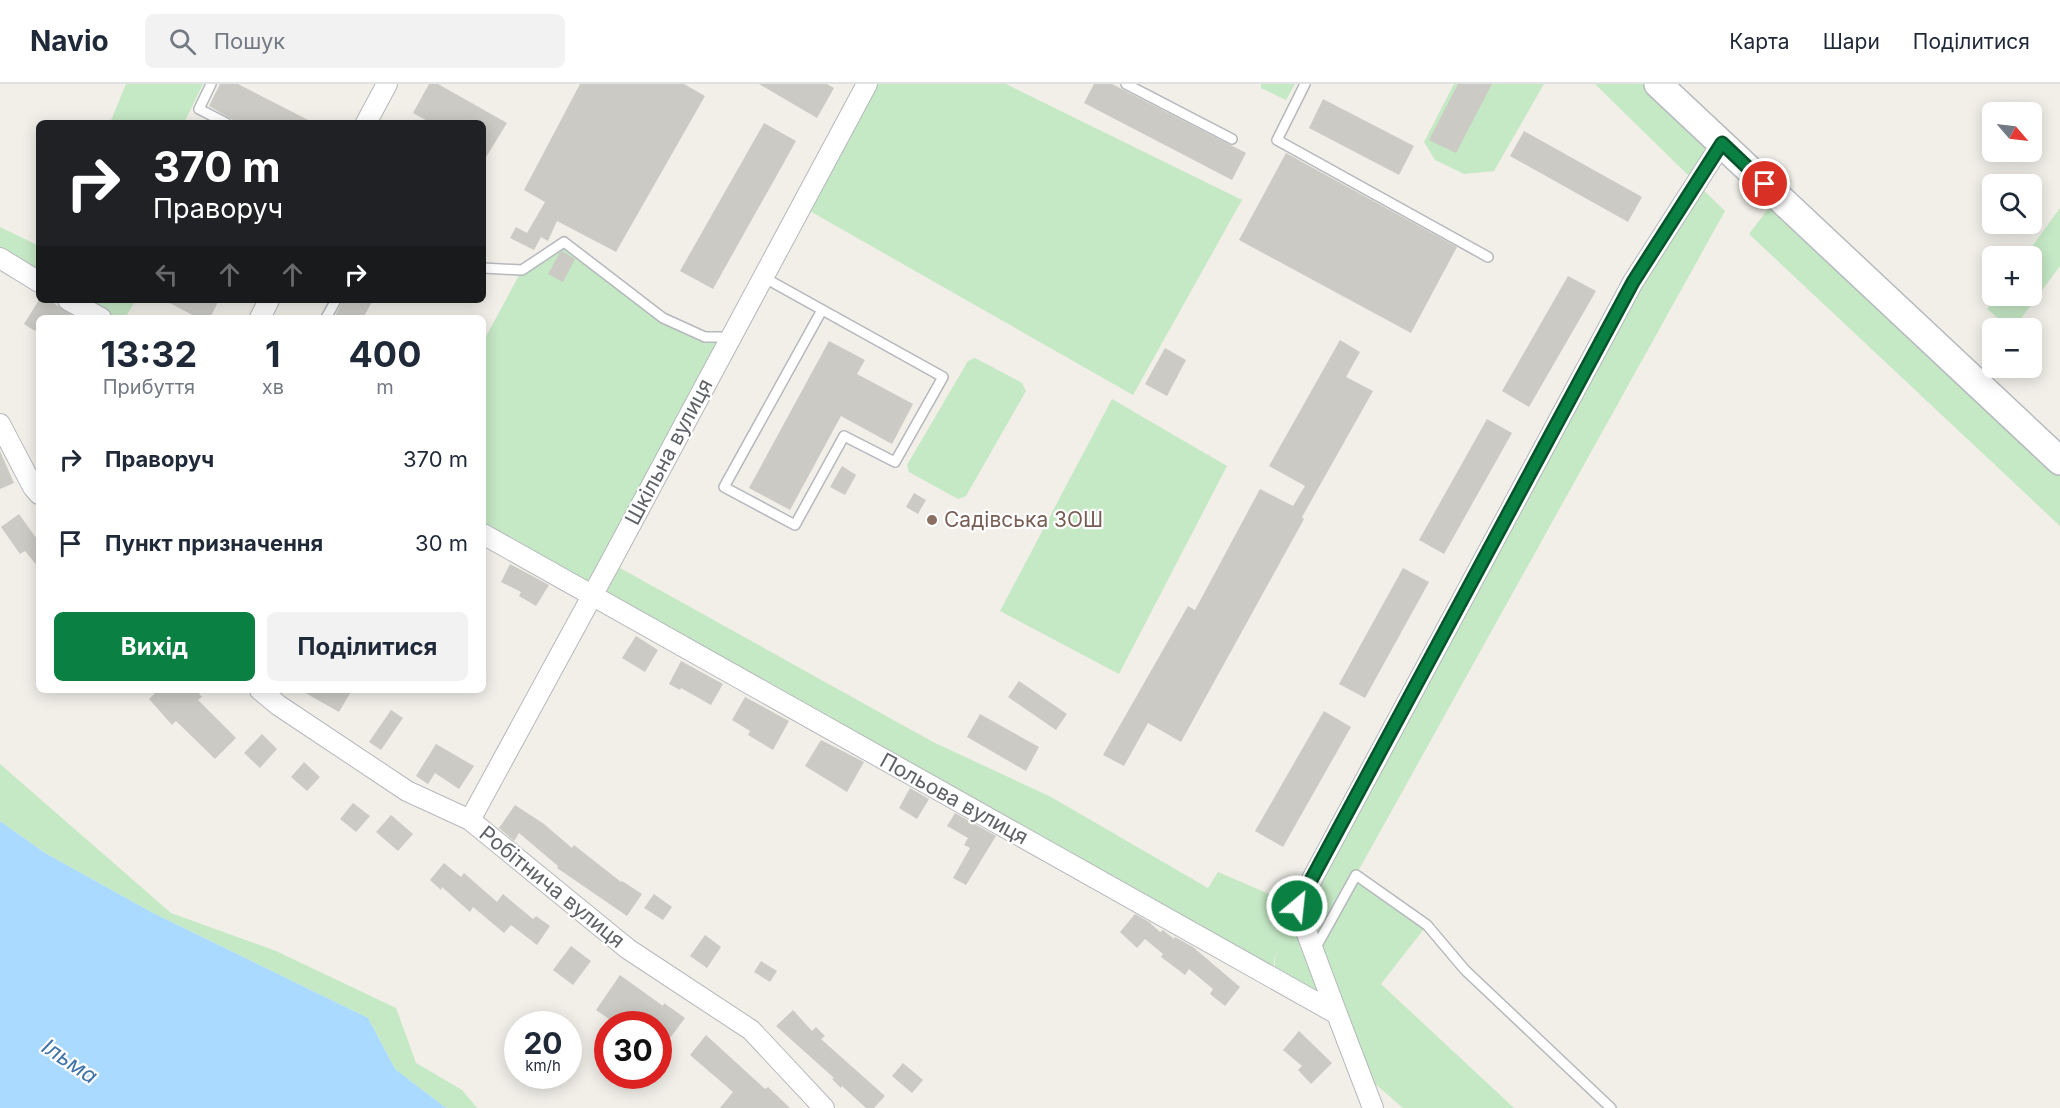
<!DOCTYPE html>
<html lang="uk">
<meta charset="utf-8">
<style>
body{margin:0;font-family:Inter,sans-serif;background:#f2f2f3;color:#1f2937;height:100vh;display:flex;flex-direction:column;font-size:22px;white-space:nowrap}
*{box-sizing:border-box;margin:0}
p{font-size:20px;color:#747a83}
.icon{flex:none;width:33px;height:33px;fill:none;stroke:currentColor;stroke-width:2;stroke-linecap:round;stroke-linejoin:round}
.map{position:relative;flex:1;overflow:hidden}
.details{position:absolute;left:36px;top:231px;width:450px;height:378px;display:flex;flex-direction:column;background:#fff;border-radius:9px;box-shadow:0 3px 15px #0003}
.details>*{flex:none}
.hud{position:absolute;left:36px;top:36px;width:450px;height:183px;border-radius:9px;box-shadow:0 3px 15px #0003;background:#202124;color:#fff;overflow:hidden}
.needle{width:39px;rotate:118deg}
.tools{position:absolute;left:1982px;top:18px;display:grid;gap:12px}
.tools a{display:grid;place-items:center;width:60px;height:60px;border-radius:9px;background:#fff;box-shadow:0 3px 15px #0003;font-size:30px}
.speed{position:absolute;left:504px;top:927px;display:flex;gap:12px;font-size:30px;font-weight:700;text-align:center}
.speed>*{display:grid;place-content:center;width:78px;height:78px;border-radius:50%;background:#fff;box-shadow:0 3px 15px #0003;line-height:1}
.speed small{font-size:15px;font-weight:400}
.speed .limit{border:9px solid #d22;background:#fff;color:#111}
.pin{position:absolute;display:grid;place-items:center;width:51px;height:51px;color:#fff;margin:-26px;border:3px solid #fff;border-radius:50%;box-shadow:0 2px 6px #0007}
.me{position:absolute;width:66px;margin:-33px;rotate:28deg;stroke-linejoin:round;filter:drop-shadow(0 0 4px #0008)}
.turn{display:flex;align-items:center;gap:21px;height:126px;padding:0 18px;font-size:27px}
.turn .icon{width:78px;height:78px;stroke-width:2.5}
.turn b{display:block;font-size:42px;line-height:51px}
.lanes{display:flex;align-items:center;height:57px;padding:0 18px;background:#0003;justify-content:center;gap:30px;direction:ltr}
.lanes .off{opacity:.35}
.eta{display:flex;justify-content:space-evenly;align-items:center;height:102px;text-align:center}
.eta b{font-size:36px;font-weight:700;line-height:42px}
.cta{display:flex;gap:12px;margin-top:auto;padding:12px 18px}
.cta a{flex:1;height:69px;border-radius:9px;background:#0b8043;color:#fff;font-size:24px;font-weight:700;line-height:69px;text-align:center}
.cta a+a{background:#f2f2f3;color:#1f2937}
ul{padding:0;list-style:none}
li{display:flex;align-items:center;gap:18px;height:84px;padding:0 18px}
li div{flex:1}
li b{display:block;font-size:22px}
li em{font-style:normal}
header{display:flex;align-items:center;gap:36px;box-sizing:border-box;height:84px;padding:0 30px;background:#fff;border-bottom:2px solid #e0e1e3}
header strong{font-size:28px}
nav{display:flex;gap:33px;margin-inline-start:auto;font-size:21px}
.search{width:420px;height:54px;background:#f2f2f3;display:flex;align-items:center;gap:15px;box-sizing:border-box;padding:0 21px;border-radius:9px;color:#747a83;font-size:22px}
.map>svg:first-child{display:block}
</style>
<header>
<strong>Navio</strong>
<div class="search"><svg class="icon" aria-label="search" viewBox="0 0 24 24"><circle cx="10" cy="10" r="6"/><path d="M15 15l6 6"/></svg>Пошук</div>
<nav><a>Карта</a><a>Шари</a><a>Поділитися</a></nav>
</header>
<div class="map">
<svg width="2060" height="1024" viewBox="0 0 2060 1024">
<rect width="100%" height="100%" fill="#f1efe8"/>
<path fill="#c5e8c5" d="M 126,0 L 203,0 L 184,39 L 110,39 Z
M 867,0 L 1006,0 L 1242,116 L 1133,311 L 801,122 Z
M 1261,0 L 1295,0 L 1286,16 L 1261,4 Z
M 1454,0 L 1544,0 L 1494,87 L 1464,90 L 1435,76 L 1424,58 Z
M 1595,0 L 1658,0 L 1722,59 L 1696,99 L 1725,127 L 1356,791 L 1427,841 L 1381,900 L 1514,1024 L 1403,1024 L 1358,985 L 1337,930 L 1274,891 L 1276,865 L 1272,893 L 483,447 L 483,258 L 522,186 L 564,158 L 663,234 L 705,253 L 731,253 L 611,479 L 933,658 L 1051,713 L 1208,804 L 1218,788 L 1297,822 L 1696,99 Z
M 1778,112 L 2060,378 L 2060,442 L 1749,150 Z
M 2060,124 L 2060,182 L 2014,244 L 2010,244 L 1987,225 L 1996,212 L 2031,212 L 2031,172 L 2025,172 Z
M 0,143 L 39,162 L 39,198 L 0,174 Z
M 68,216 L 136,216 L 125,234 L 101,234 Z
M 975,274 L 1022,299 L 1026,307 L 966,412 L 958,415 L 909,388 L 907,381 L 968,277 Z
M 1112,315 L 1227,382 L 1119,590 L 1000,527 Z
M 0,680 L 171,829 L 276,867 L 396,924 L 416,979 L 462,1006 L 477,1024 L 446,1024 L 395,985 L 368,934 L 153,829 L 45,769 L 0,737 Z"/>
<path fill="#aadaff" d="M 0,737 L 45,769 L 153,829 L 368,934 L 395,985 L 446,1024 L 0,1024 Z"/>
<path fill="#cccac5" d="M 220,0 L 238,0 L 314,39 L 238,39 L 209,22 Z
M 429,0 L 438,0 L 507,39 L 483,78 L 483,39 L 431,39 L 413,29 Z
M 580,0 L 684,0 L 705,12 L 616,168 L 557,137 L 548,157 L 541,153 L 534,166 L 510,154 L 516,143 L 527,149 L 545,118 L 524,106 Z
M 759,0 L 827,0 L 834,4 L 817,34 Z
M 1094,0 L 1112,0 L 1246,69 L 1232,96 L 1084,19 Z
M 1458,0 L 1492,0 L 1456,69 L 1429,56 Z
M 1323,15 L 1414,62 L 1399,91 L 1309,44 Z
M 764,39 L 796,57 L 713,205 L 680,187 Z
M 1524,47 L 1642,113 L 1628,138 L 1510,72 Z
M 1286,69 L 1457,163 L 1411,249 L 1239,156 Z
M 562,167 L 575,175 L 563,198 L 548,190 L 559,170 Z
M 1568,192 L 1596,207 L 1529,323 L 1502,307 Z
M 39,216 L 49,216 L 76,234 L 39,234 L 39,241 L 35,247 L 24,240 Z
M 164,216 L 219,216 L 210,234 L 198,234 Z
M 343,216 L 373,216 L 363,234 L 334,234 Z
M 1340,256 L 1360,268 L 1346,293 L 1373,307 L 1302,433 L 1304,435 L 1181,658 L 1148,639 L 1124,682 L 1103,671 L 1188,522 L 1195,526 L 1260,405 L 1293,422 L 1305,402 L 1269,382 Z
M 829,257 L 865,276 L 857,290 L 913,320 L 892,360 L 841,332 L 790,426 L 749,404 Z
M 1165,264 L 1186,276 L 1167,312 L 1145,300 Z
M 1487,335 L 1512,349 L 1444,470 L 1419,456 Z
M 0,367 L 14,399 L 0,405 Z
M 842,382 L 856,391 L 845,411 L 830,403 Z
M 914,409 L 926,416 L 918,430 L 906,423 Z
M 19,430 L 39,458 L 39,484 L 25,467 L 20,470 L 1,443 Z
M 510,480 L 549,501 L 536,522 L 519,512 L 521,508 L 501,498 Z
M 1403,484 L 1429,498 L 1365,614 L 1339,600 Z
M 636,552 L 658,566 L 645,588 L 622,574 Z
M 681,577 L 723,600 L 711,621 L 681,604 L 680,606 L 669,600 Z
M 1019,597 L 1067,630 L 1056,646 L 1008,613 Z
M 158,606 L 196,606 L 202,613 L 198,616 L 236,654 L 215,675 L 176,637 L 172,641 L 149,615 Z
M 300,606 L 352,606 L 339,628 Z
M 745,613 L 789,637 L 773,666 L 748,651 L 750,647 L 732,636 Z
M 391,626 L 403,634 L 381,666 L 369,658 Z
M 1324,627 L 1351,643 L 1283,763 L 1255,747 Z
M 980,630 L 1039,663 L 1026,687 L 967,653 Z
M 262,650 L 277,665 L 260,684 L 244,669 Z
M 821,656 L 864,678 L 847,708 L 805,682 Z
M 436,660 L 474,682 L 459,705 L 435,689 L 428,700 L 416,692 Z
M 304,678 L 320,693 L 307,707 L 291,693 Z
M 910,704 L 929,715 L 917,735 L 899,724 Z
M 353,719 L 370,732 L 356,748 L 340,735 Z
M 515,721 L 544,740 L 572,764 L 574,761 L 621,798 L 622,797 L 642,810 L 627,832 L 557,784 L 558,782 L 519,749 L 514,757 L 499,744 Z
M 955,729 L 996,752 L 966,801 L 953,794 L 970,764 L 964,761 L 968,754 L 947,742 Z
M 391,731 L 413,750 L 398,767 L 376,748 Z
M 444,779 L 461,793 L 464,789 L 497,818 L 503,810 L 533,835 L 536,832 L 550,842 L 537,861 L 511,841 L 504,849 L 473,823 L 470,828 L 442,803 L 441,806 L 430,796 Z
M 654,810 L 672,823 L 663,836 L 644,824 Z
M 1135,830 L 1149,838 L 1160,848 L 1163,846 L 1174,855 L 1175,853 L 1193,863 L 1240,903 L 1225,922 L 1210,910 L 1213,905 L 1189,885 L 1185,891 L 1161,873 L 1163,870 L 1145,855 L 1137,864 L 1120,848 Z
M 705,851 L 721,863 L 707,884 L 690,872 Z
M 571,862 L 591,877 L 573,901 L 553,886 Z
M 761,877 L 777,887 L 770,898 L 754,888 Z
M 620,891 L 663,922 L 664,919 L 685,934 L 658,970 L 658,940 L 616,940 L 596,926 Z
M 793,926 L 812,947 L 816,943 L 825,952 L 821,955 L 885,1012 L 874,1024 L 866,1024 L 842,1002 L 841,1004 L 832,995 L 834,994 L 776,942 Z
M 1299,947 L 1332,979 L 1311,1000 L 1298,986 L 1302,982 L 1283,966 Z
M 706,951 L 765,1005 L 768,1003 L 790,1024 L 720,1024 L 733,1008 L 690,971 Z
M 903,979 L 923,996 L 912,1009 L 892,992 Z"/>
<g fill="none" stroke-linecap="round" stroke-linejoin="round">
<g stroke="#b5b8bc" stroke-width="12">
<path id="lane" d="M 211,0 L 199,25 L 226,39
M 1126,0 L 1232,55
M 1305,0 L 1277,56 L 1488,173
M 483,184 L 522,186 L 564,158 L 663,234 L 705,253 L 731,253
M 763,193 L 943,293 L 895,378 L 844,352 L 795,441 L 724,403 L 822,226
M 326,234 L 336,216
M 1315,865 L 1356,791 L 1427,841 L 1465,886 L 1611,1024"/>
</g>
<g stroke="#b5b8bc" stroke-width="22">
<path id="street" d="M 366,39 L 387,0
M 0,174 L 39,198
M 68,216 L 101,234
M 260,234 L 269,216
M 0,340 L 33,403 L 39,410
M 483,450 L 1337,930 L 1373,1024
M 260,606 L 278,621 L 407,707 L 470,736 L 628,865 L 751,946 L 824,1024
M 470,736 L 610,479 L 867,0
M 1337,930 L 1297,823 L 1633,198 L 1722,59"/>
</g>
<g stroke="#b6babf" stroke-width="30">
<path id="secondary" d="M 1658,0 L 2060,377"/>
</g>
<use href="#lane" stroke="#fff" stroke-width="9"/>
<use href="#street" stroke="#fff" stroke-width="20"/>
<use href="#secondary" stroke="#fff" stroke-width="27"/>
</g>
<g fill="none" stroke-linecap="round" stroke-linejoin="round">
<g stroke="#07532c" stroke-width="15">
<path id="route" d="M 1297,822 L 1633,198 L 1722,59 L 1765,100"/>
</g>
<use href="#route" stroke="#0b8043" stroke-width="10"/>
</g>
<circle fill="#8d6e63" stroke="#fff" stroke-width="2" cx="932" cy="436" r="6"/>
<g text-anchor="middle" stroke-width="4.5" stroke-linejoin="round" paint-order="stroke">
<g font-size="21" fill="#5f6368" stroke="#fff">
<text transform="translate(669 368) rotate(-62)" y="7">Шкільна вулиця</text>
<text transform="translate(954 715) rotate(29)" y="7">Польова вулиця</text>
<text transform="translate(552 803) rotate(39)" y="7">Робітнича вулиця</text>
</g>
<g font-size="21" fill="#785e54" stroke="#fff" text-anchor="start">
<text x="944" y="443">Садівська ЗОШ</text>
</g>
<g font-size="22" font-style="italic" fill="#4174aa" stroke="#fff">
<text transform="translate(70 977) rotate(34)" y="8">Ільма</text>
</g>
</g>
</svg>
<div class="tools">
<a><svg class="needle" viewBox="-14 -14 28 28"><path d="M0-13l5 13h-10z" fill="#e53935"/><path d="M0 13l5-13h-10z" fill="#747a83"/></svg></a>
<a><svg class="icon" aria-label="search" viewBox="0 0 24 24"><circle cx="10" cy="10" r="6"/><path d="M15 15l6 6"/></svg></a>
<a>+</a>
<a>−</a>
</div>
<div class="speed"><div>20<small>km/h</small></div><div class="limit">30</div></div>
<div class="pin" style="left:1765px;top:100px;background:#d93025"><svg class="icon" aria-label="arrive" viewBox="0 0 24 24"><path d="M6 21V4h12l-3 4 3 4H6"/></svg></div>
<svg class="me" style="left:1297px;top:822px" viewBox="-20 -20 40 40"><circle r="17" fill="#0b8043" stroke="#fff" stroke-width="3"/><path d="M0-11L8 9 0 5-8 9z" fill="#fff"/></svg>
<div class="hud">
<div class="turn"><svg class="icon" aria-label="right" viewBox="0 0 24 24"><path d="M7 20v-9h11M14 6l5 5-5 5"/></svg><div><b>370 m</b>Праворуч</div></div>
<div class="lanes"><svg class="icon off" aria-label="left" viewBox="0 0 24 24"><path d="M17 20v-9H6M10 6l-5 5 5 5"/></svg><svg class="icon off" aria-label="ahead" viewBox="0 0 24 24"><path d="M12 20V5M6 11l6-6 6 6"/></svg><svg class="icon off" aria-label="ahead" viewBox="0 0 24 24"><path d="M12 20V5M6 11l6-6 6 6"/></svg><svg class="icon" aria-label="right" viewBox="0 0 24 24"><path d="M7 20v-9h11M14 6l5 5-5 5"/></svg></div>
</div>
<section class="details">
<div class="eta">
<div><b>13:32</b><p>Прибуття</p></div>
<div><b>1</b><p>хв</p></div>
<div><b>400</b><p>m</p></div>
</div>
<ul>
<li><svg class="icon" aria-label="right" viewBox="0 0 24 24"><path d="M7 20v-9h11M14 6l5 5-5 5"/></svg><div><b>Праворуч</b></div><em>370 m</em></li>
<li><svg class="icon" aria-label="arrive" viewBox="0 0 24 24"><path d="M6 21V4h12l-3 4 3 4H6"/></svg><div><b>Пункт призначення</b></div><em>30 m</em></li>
</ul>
<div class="cta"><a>Вихід</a><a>Поділитися</a></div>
</section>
</div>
